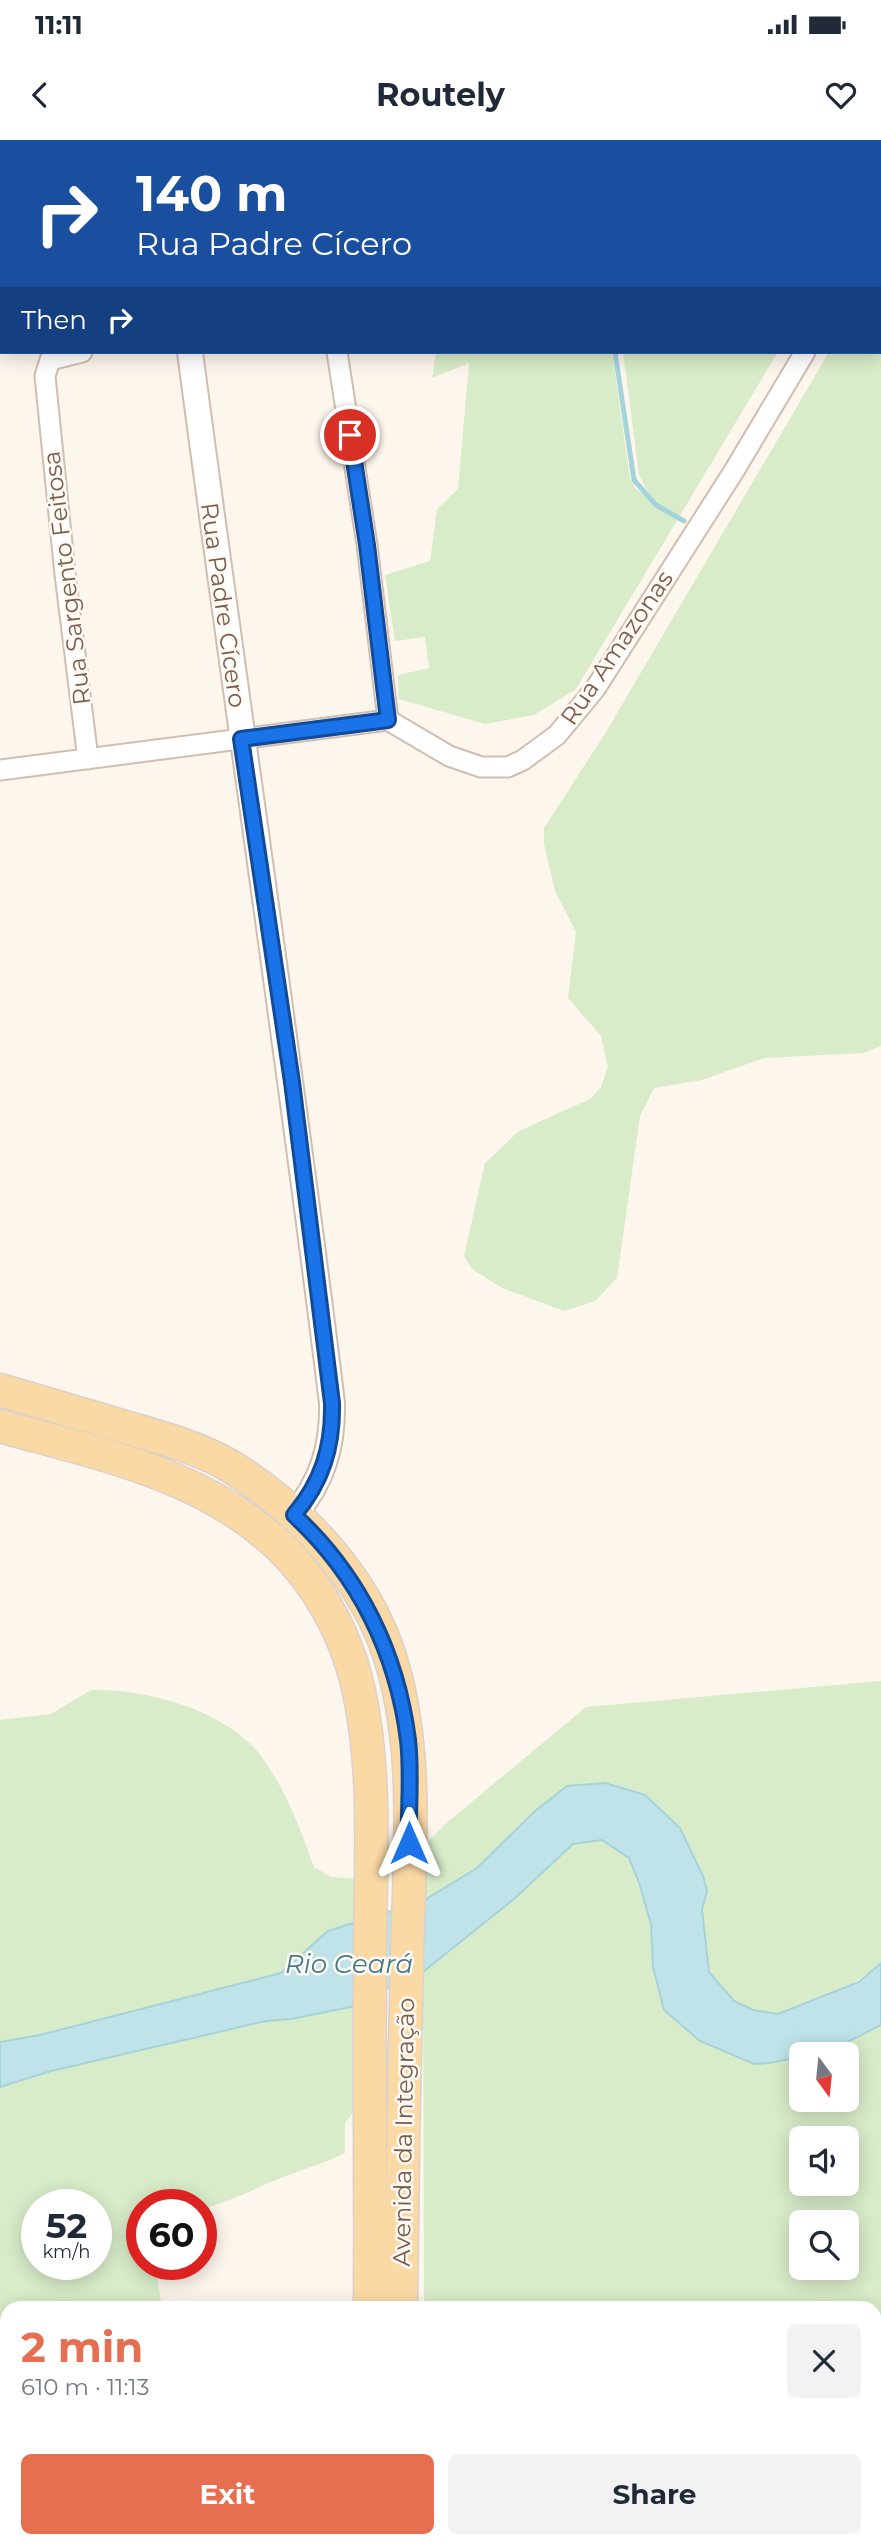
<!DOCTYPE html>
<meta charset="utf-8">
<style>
body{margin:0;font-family:Montserrat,sans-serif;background:#f2f2f3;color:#1f2937;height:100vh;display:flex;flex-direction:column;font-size:26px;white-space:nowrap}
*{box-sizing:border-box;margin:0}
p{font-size:23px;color:#747a83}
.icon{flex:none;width:38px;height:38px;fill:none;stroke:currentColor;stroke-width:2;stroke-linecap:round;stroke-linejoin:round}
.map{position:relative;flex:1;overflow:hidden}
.panel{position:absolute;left:0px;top:2161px;width:882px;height:247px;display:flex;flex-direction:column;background:#fff;border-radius:21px 21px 0 0;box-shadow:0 4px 18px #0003}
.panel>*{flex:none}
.top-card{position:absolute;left:0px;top:0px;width:882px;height:214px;box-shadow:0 4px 18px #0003;background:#1a4fa0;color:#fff;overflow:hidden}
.needle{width:46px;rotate:165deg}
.buttons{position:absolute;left:789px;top:1902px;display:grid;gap:14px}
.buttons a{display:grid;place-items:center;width:70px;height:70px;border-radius:10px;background:#fff;box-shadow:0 4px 18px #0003;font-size:35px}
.speed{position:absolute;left:21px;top:2049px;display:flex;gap:14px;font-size:35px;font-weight:700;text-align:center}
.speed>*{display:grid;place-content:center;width:91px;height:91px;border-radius:50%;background:#fff;box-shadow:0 4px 18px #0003;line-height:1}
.speed small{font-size:18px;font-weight:400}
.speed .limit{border:10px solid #d22;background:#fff;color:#111}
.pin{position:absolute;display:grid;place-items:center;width:60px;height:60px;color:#fff;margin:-30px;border:4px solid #fff;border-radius:50%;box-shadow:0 2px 7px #0007}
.me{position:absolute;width:77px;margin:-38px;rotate:0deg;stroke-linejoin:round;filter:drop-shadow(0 0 5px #0008)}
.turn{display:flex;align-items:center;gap:24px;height:147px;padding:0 21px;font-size:32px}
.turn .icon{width:91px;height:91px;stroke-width:2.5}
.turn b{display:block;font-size:49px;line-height:60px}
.then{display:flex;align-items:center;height:66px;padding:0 21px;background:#0003;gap:14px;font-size:26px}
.round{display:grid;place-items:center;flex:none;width:74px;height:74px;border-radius:10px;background:#f2f2f3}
.overview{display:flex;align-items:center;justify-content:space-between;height:119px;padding:0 21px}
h1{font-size:42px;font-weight:700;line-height:52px;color:#e76f51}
.action{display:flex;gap:14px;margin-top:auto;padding:14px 21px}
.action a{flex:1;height:80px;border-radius:10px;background:#e76f51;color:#fff;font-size:28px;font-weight:700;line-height:80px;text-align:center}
.action a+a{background:#f2f2f3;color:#1f2937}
.status{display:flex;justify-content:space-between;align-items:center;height:49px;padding:0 35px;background:#fff;direction:ltr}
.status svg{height:19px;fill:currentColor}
header{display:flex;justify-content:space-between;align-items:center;height:91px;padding:0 21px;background:#fff;font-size:32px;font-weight:700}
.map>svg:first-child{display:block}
</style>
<div class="status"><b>11:11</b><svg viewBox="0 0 49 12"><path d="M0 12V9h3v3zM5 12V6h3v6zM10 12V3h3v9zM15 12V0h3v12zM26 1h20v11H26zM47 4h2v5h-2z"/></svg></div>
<header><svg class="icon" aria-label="back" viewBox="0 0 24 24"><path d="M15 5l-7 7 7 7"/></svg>Routely<svg class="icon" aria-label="heart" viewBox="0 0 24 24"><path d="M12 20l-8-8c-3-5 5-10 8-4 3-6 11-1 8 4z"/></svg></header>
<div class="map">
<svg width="881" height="2407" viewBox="0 0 881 2407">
<rect width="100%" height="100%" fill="#fdf6ec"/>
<path fill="#d8ecc9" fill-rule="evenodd" d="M 596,0 L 881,0 L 881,40 L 880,2 Z
M 881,122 L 881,906 L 864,913 L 764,918 L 702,940 L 654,948 L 640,976 L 617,1138 L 595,1161 L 564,1171 L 502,1148 L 472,1129 L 464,1116 L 485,1023 L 519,991 L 590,959 L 601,947 L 608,927 L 601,896 L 568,858 L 576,792 L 555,751 L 544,704 L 544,688 L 606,592 L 829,212 L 880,212 Z
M 436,212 L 612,212 L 630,339 L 636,349 L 653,361 L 639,335 L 623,212 L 778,212 L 576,549 L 534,575 L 485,584 L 399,559 L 398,535 L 429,528 L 425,497 L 395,501 L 385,435 L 430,421 L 437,369 L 458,349 L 469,223 L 432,238 Z
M 881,1541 L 881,1823 C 858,1843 811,1870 780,1874 C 771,1875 756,1871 748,1868 C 703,1847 694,1795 707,1751 L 567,1646 L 535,1671 L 477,1728 L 423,1761 L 422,1708 L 444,1685 L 586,1567 Z
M 91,1550 C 146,1549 225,1569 261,1616 C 286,1650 300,1688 314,1727 L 331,1737 L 360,1739 L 357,1783 L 328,1791 L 281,1833 L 40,1895 L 0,1902 L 0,1580 L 51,1574 Z
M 602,1700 L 629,1718 L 651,1784 L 653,1827 L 699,1901 L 754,1924 L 801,1916 L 802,1960 L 847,1960 L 847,1914 L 811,1914 L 833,1910 L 881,1885 L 881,2202 L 875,2204 L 875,2168 L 424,2168 L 423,1832 L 514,1759 L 573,1704 ZM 802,1998 L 847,1998 L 847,2044 L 802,2044 ZM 802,2082 L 847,2082 L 847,2128 L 802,2128 Z
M 355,1866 L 357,1968 L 345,1983 L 345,2013 C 321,2025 297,2031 273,2041 C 249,2052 227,2062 201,2070 L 201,2065 L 142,2065 L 142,2124 L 158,2125 L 157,2137 L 162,2168 L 7,2168 L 7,2230 L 0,2233 L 0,1947 L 51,1931 L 266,1881 L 291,1879 ZM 37,2065 L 96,2065 L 96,2124 L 37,2124 Z"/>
<path fill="#bfe3e8" stroke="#a5d3da" stroke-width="2" d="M 605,1643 L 645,1655 L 680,1688 L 703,1736 L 707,1751 L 702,1769 L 709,1832 L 734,1861 L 753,1870 L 778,1874 L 859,1842 L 881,1823 L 881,1885 L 832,1910 L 770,1923 L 754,1924 L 700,1901 L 664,1870 L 653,1827 L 651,1784 L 639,1743 L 629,1718 L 602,1700 L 573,1704 L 514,1759 L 423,1832 L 363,1859 L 355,1866 L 291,1879 L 266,1881 L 51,1931 L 0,1947 L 0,1902 L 40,1895 L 281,1833 L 328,1791 L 423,1761 L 477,1728 L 535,1671 L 567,1646 Z"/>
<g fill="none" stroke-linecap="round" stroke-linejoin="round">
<path stroke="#a5d3da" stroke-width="5" d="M 588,0 L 588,2
M 615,212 L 634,340 L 656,365 L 684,381"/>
<g stroke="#d1beb0" stroke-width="23">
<path id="minor" d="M 63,0 L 63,2
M 306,0 L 306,2
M 880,80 L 881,79
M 82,212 L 50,220 L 45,236 L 65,434 L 88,619
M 337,212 L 367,405 L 388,580
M 0,630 L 388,580 L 449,616 L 481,627 L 508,627 L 523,620 L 557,595 L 595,549 L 734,331 L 805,212
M 875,2309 L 881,2307
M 812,2401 L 814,2407
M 585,2407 L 602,2401"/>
</g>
<g stroke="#d1beb0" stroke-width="28">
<path id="tertiary" d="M 162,0 L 162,2
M 190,212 C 236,562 289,912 332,1263 C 333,1307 322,1342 294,1375"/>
</g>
<g stroke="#dad1cd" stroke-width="35">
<path id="primary" d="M 0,1250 C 41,1262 81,1274 122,1286 C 159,1297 197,1307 230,1326 C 300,1369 365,1438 390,1517 C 420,1611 409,1719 407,1816 C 404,1933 402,2051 401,2168
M 0,1286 C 103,1315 215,1336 291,1418 C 322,1452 346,1497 357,1543 C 378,1631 370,1726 370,1817 C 369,1934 371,2051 370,2168
M 450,2401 L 451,2407
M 378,2407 L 383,2401"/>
</g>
<use href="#minor" stroke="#fff" stroke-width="19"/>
<use href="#tertiary" stroke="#fff" stroke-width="24"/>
<use href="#primary" stroke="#fbd9a5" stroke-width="32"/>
</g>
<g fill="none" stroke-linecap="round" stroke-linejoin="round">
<g stroke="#114b97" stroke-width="18">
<path id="route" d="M 350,295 L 367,405 L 388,580 L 241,599 L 292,942 L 332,1263 C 333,1307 322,1342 294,1375 C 359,1435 397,1513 408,1600 C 412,1634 408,1669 409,1703"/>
</g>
<use href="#route" stroke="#1a73e8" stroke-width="12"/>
</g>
<g text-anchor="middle" stroke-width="5" stroke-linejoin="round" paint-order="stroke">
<g font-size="24" fill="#7a5c4d" stroke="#fffaf3">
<text transform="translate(67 438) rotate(-97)" y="8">Rua Sargento Feitosa</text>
<text transform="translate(223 465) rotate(82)" y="8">Rua Padre Cícero</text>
<text transform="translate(617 508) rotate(-56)" y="8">Rua Amazonas</text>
<text transform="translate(404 1992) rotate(-89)" y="8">Avenida da Integração</text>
</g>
<g font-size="26" font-style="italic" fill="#437c86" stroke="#fffaf3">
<text x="349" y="1833">Rio Ceará</text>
</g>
</g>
</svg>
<div class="buttons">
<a><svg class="needle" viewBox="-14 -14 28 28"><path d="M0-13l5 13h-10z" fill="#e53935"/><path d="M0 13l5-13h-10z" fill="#747a83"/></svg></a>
<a><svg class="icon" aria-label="sound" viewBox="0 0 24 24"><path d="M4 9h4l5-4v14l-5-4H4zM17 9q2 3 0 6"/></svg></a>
<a><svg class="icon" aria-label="search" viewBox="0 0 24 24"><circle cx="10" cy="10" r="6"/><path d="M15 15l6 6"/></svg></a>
</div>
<div class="speed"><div>52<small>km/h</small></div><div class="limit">60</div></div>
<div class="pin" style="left:350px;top:295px;background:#d93025"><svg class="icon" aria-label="arrive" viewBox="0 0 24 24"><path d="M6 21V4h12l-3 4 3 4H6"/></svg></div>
<svg class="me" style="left:409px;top:1703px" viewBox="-20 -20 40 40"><path d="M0-17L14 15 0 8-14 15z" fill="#1a73e8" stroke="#fff" stroke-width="4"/></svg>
<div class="top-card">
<div class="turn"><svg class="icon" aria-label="right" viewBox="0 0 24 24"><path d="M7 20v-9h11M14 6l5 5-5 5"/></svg><div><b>140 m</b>Rua Padre Cícero</div></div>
<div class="then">Then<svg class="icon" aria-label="right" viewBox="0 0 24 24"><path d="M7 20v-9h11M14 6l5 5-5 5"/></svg></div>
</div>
<section class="panel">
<div class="overview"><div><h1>2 min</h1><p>610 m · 11:13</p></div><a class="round"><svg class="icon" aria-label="close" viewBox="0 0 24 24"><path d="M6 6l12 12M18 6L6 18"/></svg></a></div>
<div class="action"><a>Exit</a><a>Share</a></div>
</section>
</div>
